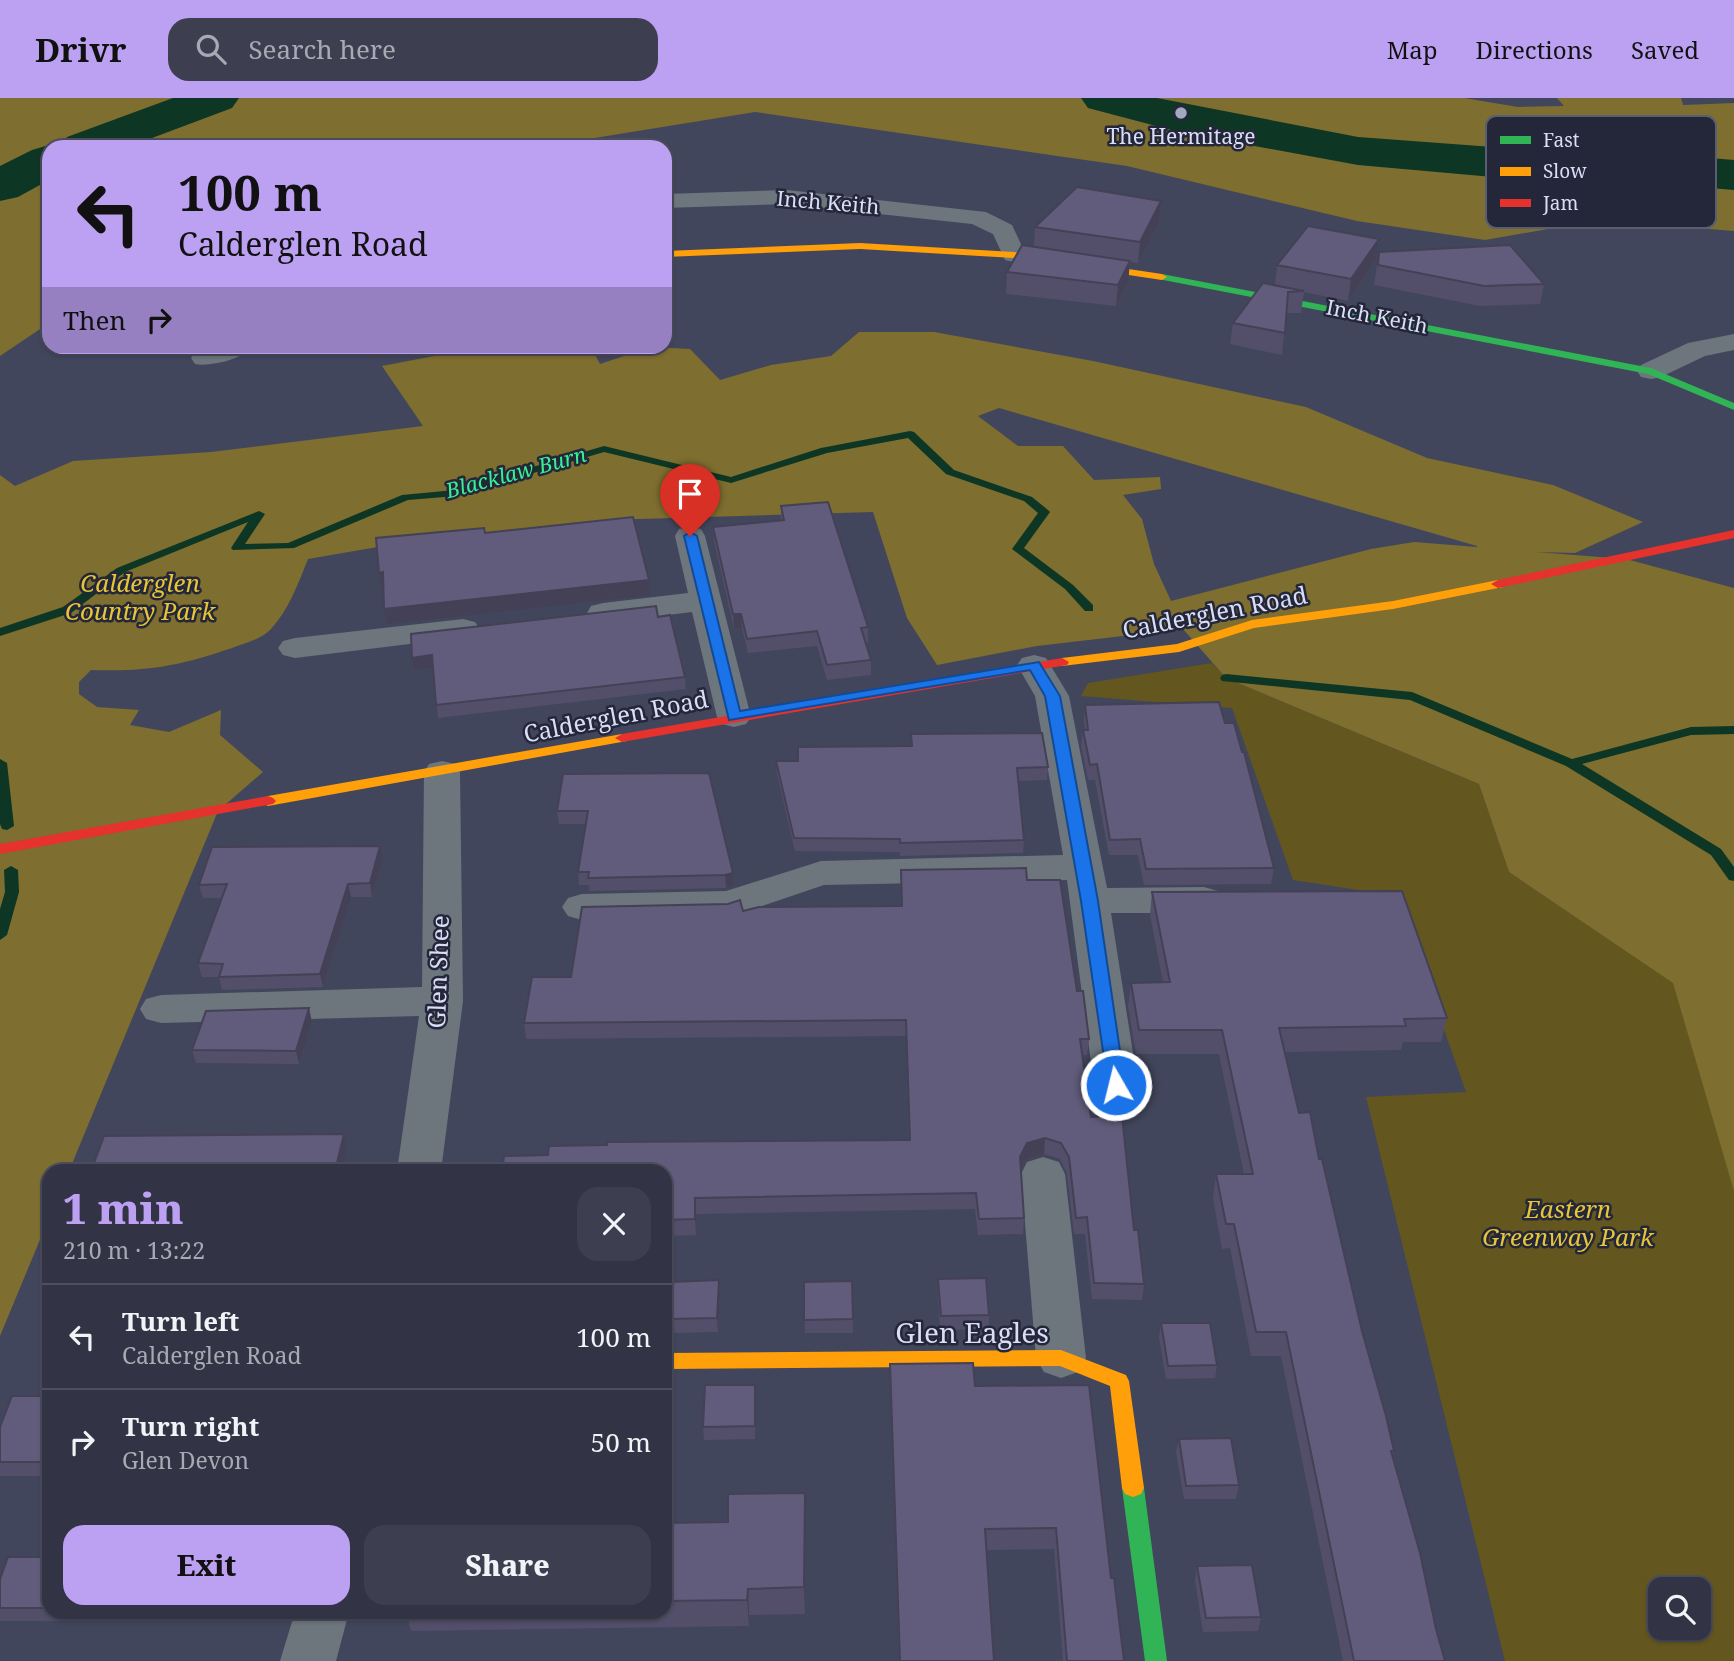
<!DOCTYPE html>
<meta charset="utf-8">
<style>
body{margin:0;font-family:"Noto Serif",serif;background:#3d3f50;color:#f1f3f6;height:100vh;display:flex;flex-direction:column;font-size:26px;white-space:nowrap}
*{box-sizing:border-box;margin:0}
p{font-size:23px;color:#a8aab3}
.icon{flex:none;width:38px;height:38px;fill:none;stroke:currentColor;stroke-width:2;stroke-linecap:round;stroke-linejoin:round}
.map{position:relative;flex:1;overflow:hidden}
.side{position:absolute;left:42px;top:1066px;width:630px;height:455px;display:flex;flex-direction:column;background:#323445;border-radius:21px;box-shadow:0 2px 5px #0004,0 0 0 2px #4d4f5e}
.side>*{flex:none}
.hud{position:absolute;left:42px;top:42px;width:630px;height:214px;border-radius:21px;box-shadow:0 2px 5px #0004,0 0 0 2px #4d4f5e;background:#bca0f2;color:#111;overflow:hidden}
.fabs{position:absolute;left:1648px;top:1479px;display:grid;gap:14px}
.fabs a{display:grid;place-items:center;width:63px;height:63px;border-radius:14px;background:#323445;box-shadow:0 2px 5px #0004,0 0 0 2px #4d4f5e;font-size:35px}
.pin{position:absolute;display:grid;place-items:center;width:60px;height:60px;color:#fff;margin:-72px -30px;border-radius:50% 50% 50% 0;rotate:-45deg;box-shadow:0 0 7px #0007}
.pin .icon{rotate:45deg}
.me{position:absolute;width:77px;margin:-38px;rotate:352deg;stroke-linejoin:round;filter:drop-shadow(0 0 5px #0008)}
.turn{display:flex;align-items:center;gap:24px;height:147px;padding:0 21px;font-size:32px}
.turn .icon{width:91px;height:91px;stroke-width:2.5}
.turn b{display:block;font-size:49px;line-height:60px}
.then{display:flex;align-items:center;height:66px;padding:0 21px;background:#0003;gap:14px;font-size:26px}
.round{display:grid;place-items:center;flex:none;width:74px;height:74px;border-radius:21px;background:#3d3f50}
.summary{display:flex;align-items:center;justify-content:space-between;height:119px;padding:0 21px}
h1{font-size:42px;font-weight:800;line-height:52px;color:#bca0f2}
.cta{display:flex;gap:14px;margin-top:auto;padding:14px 21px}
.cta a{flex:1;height:80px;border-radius:21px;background:#bca0f2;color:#111;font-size:28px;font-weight:800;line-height:80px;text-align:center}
.cta a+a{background:#3d3f50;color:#f1f3f6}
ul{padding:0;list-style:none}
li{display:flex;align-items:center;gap:21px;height:105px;padding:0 21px;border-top:2px solid #4d4f5e}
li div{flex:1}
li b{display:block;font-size:26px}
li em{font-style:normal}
header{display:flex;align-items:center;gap:42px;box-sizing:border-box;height:98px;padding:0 35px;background:#bca0f2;color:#111}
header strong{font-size:33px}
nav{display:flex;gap:38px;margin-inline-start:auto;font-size:24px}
.search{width:490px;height:63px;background:#3d3f50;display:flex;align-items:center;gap:18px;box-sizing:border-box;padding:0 24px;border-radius:21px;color:#a8aab3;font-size:26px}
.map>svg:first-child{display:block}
</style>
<header>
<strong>Drivr</strong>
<div class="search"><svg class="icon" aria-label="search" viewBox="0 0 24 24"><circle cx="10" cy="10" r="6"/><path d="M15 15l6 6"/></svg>Search here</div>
<nav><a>Map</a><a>Directions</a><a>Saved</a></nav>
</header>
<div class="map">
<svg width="1734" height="1563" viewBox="0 0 1734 1563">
<rect width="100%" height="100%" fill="#42465c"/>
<path fill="#63561f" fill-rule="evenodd" d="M 1212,565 L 1226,580 L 1479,686 L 1509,774 L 1674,885 L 1734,1091 L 1734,1563 L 1505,1563 L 1366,999 L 1466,994 L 1397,798 L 1293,782 L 1232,610 L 1081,598 L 1088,585 ZM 1661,1491 L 1699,1491 L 1699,1530 L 1661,1530 Z"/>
<path fill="#7e6e2f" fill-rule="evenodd" d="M 0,0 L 1464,0 L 1518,9 L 1564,8 L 1557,0 L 1681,0 L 1683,7 L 1734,5 L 1734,133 L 1599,122 L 1485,142 L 1357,123 L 1127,68 L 755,14 L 539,49 L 49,49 L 49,225 L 0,258 Z
M 859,234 L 934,234 L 1093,263 L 1306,309 L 1427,360 L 1553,387 L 1643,424 L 1575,455 L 1536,454 L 1626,461 L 1734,490 L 1734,1093 L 1673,885 L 1509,774 L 1479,686 L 1226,580 L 1183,531 L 1037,548 L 937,567 L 907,520 L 873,414 L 606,422 L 424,441 L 308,461 C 298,486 289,511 271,531 C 262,541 245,545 232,550 C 179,568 147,574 91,572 L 79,584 L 79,596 L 97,609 L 139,612 L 130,627 L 169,634 L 221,612 L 220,637 L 263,674 L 218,713 L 69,1073 L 49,1073 L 49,1120 L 0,1238 L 0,377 L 15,388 L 73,363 L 211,354 L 423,328 L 382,268 L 476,250 L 591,249 L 600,266 L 651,249 L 690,251 L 720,282 L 771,267 L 831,258 ZM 999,310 L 1477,448 L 1477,449 L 1414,444 L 1371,451 L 1171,503 L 1154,466 L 1142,421 L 1123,397 L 1161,391 L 1160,379 L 1094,382 L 1063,348 L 1018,348 L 978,318 Z"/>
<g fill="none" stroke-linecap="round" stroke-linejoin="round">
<path fill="#0d3724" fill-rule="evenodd" d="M 910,333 L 914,334 L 954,372 L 1032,399 L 1048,412 L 1050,414 L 1024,450 L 1073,487 L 1093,507 L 1093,513 L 1085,513 L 1065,491 L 1012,451 L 1038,415 L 1024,403 L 946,376 L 908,340 L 827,355 L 731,385 L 604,354 L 456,398 L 408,402 L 294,450 L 233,452 L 231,450 L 248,424 L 125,474 L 71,515 L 0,538 L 0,530 L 63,509 L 117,470 L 259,413 L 265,416 L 245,446 L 288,445 L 402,397 L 455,392 L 604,348 L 731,379 L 821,350 Z
M 1226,576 L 1412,594 L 1572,661 L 1691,629 L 1734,628 L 1734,636 L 1691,637 L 1582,666 L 1721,751 L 1734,769 L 1734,783 L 1729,782 L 1711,757 L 1566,668 L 1410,602 L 1222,583 L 1220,580 L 1222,577 Z
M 0,661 L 7,665 L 14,728 L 7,732 L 2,731 L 0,726 Z
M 11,768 L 18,772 L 19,794 L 7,837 L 0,842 L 0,811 L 5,794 L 4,772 Z"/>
<path fill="#0d3724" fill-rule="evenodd" d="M 173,0 L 239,0 L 232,10 L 128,49 L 60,49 L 67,39 Z
M 1081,0 L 1157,0 L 1358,39 L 1493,49 L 1540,46 L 1734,62 L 1734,92 L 1540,76 L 1493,79 L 1358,67 L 1179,34 L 1088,10 Z
M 49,47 L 55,49 L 49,49 L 49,82 L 18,99 L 0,103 L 0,68 L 32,52 Z"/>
<path fill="#6d767c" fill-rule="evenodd" d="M 787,92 L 986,114 L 1012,127 L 1026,157 L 1023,162 L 1014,164 L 1005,162 L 993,136 L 972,126 L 787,106 L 665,110 L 665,96 Z
M 1734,236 L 1734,252 L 1705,258 L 1661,279 L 1651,281 L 1641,279 L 1637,273 L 1641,267 L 1688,245 Z
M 212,248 L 253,248 C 244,261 210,269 195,266 L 191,260 L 195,254 Z
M 690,429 L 701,431 L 705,438 L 751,619 L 746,626 L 734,629 L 722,626 L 717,619 L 692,514 L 603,525 L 591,522 L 587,515 L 591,508 L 603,505 L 688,495 L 675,438 L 679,431 Z
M 463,521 L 475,524 L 480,531 L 475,538 L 295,560 L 283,557 L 278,550 L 283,543 L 295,540 Z
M 1034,557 L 1046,560 L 1069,598 L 1107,790 L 1204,789 L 1218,793 L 1223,802 L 1218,811 L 1204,815 L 1111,815 L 1138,987 L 1131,998 L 1116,1002 L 1101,998 L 1094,987 L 1067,782 L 824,787 L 729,819 L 582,822 L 568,818 L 562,809 L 568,800 L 582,796 L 726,793 L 821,763 L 1063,757 L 1035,598 L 1017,567 L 1022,560 Z
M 442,663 L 455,666 L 460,674 L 463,903 L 441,1073 L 397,1073 L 419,918 L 161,925 L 146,921 L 140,911 L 146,901 L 161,897 L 422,889 L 424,674 L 429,666 Z
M 1043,1059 L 1059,1064 L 1065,1076 L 1086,1260 L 1078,1274 L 1061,1280 L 1044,1274 L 1036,1260 L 1021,1076 L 1027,1064 Z
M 295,1514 L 349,1514 L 336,1563 L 280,1563 Z"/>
<path fill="#30b455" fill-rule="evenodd" d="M 1162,176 L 1651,270 L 1734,305 L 1734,312 L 1648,276 L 1158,181 L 1158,177 Z
M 1133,1381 L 1141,1384 L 1144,1390 L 1167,1563 L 1145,1563 L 1122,1390 L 1125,1384 Z"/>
<path fill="#ff9f0a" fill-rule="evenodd" d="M 860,145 L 1014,154 L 1162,176 L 1167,179 L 1162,182 L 1014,160 L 860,151 L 665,159 L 665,153 Z
M 1498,482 L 1503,483 L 1503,489 L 1393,511 L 1254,530 L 1179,554 L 1062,568 L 1055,564 L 1062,560 L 1177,546 L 1252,522 L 1393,503 Z
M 622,636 L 627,637 L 629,640 L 627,643 L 268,708 L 260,703 L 268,698 Z
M 1061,1252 L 1126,1277 L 1129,1283 L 1144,1390 L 1141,1396 L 1133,1399 L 1125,1396 L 1122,1390 L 1110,1288 L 1060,1268 L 665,1271 L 665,1255 Z"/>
<path fill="#e5322d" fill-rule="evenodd" d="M 1734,432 L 1734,440 L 1498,490 L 1491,486 L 1498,482 Z
M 1062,560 L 1069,564 L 1067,567 L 622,644 L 615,640 L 622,636 Z
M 268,698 L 273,700 L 276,703 L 273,706 L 0,756 L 0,746 Z"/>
</g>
<path fill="#534f6a" d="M 1161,103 L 1159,124 L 1138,165 L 1130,164 L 1128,184 L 1116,208 L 1006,196 L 1007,174 L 1034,149 L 1035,129 Z
M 1379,141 L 1376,162 L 1348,203 L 1304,194 L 1301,215 L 1286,215 L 1282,257 L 1230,246 L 1233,225 L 1275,188 L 1277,167 Z
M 1379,154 L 1544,186 L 1540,206 L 1480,208 L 1374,187 Z
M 781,408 L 868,529 L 868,544 L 866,544 L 871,562 L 871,577 L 827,582 L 817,548 L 748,555 L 742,530 L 734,531 L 714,443 L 713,429 L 781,422 Z
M 658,519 L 685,579 L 686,591 L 438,620 L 433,570 L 414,572 Z
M 1085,607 L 1225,625 L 1274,770 L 1271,786 L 1144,787 L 1138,757 L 1109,757 L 1095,682 L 1088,682 L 1081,647 L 1083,632 L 1085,632 L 1084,622 Z
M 776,663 L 1048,669 L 1047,682 L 1019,683 L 1024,742 L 1023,755 L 900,758 L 900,754 L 795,753 L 777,676 Z
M 563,676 L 733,775 L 734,788 L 726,790 L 589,793 L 589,787 L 579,787 L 578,774 L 586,726 L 559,726 L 557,713 Z
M 383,761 L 372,799 L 351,799 L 323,889 L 222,892 L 219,879 L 202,879 L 198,865 L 222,800 L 203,800 L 199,787 Z
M 901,772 L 1027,782 L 1077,893 L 1089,941 L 1087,957 L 1082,957 L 1091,1019 L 1134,1132 L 1144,1186 L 1142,1202 L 1092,1201 L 1085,1136 L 1074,1136 L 1067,1075 L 1060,1061 L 1044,1056 L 1026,1061 L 1021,1071 L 1024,1120 L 1023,1136 L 978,1137 L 975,1111 L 696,1116 L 696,1137 L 665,1138 L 665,1073 L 548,1057 L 909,1042 L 906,938 L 526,941 L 524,925 L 571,879 L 743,813 L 901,808 Z
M 1152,794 L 1447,920 L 1441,944 L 1403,944 L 1401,952 L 1284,954 L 1299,1015 L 1319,1061 L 1362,1233 L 1394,1353 L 1392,1359 L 1436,1531 L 1445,1563 L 1343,1563 L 1281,1258 L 1251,1258 L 1230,1150 L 1222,1151 L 1213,1100 L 1216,1076 L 1244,1076 L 1219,956 L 1136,956 L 1128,908 L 1131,885 L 1163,884 L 1150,817 Z
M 312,924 L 299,966 L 196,965 L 192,952 Z
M 938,1181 L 989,1217 L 989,1231 L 940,1232 L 938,1194 Z
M 719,1182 L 720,1196 L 718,1234 L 669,1235 L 668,1221 Z
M 852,1183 L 853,1235 L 805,1235 L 804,1184 Z
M 1161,1225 L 1217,1267 L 1215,1280 L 1166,1281 L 1159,1239 Z
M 890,1266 L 975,1288 L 1111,1480 L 1124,1563 L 1063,1563 L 1054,1451 L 986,1452 L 994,1563 L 899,1563 Z
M 49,1298 L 49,1378 L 0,1378 L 0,1329 Z
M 756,1300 L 755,1341 L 704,1342 L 703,1329 Z
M 1179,1341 L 1239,1387 L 1236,1401 L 1184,1401 L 1176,1354 Z
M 806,1421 L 805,1516 L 749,1517 L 749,1528 L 411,1533 L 406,1514 L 665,1514 L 665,1425 Z
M 49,1459 L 49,1514 L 132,1514 L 129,1523 L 0,1523 L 0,1481 Z
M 1197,1468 L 1261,1519 L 1258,1533 L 1203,1534 L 1195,1482 Z"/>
<path fill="#444056" d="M 1161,103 L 1159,124 L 1138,165 L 1140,144 Z
M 1379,141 L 1376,162 L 1348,203 L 1351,181 Z
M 1130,163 L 1128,184 L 1116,208 L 1118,187 Z
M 383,474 L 386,489 L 382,490 L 379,475 Z
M 649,482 L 650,497 L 387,526 L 384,511 Z
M 733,516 L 741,516 L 742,530 L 734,531 Z
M 432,557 L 434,570 L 414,572 L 412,560 Z
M 380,748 L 383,761 L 372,799 L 370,785 Z
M 733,775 L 734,788 L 726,790 L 725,777 Z
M 348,786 L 351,799 L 323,889 L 320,876 Z
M 309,910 L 312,924 L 299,966 L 296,953 Z
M 344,1036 L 347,1049 L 341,1073 L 335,1073 Z
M 1045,1040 L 1044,1056 L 1026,1061 L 1019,1075 L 1020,1059 L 1027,1045 Z
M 695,1100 L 696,1116 L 696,1137 L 695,1121 Z
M 719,1182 L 720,1196 L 718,1234 L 717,1220 Z
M 755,1287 L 756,1300 L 755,1341 Z
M 805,1395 L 806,1421 L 805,1516 L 804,1489 Z
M 748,1491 L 749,1517 L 749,1528 L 747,1502 Z
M 125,1514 L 132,1514 L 129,1523 Z"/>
<path fill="#615c7b" stroke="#444056" stroke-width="2" d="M 1077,89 L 1161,103 L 1140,144 L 1035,129 Z
M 1308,128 L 1379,141 L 1351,181 L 1277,167 Z
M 1022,147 L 1130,163 L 1118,187 L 1007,174 Z
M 1510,147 L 1544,186 L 1484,188 L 1378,167 L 1379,154 Z
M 1263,185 L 1304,193 L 1288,194 L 1285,235 L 1233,225 Z
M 828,404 L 868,529 L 861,530 L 871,562 L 827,567 L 817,533 L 747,541 L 741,516 L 733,516 L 713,429 L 784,422 L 781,408 Z
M 633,419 L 649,482 L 384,511 L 383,474 L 379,475 L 376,440 L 484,430 L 485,435 Z
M 656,508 L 658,519 L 670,517 L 685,579 L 436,607 L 432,557 L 412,560 L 411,536 Z
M 1219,604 L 1225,625 L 1234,625 L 1242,654 L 1244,654 L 1274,770 L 1146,771 L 1140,741 L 1110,742 L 1097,666 L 1090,667 L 1083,632 L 1088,632 L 1085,607 Z
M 1042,635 L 1048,669 L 1017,670 L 1024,742 L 900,745 L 900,741 L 794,740 L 776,663 L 798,663 L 798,649 L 912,648 L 911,636 Z
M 709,675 L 733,775 L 725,777 L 588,780 L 589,774 L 578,774 L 588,713 L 557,713 L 563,676 Z
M 380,748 L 370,785 L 348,786 L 320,876 L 219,879 L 223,866 L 198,865 L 227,786 L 199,787 L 212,749 Z
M 1026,770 L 1027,782 L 1060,782 L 1077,893 L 1083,893 L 1089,941 L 1080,941 L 1091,1019 L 1122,1018 L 1134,1132 L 1138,1132 L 1144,1186 L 1094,1185 L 1087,1119 L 1076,1120 L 1069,1059 L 1061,1045 L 1045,1040 L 1027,1045 L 1020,1059 L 1024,1120 L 979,1121 L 976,1095 L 695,1100 L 695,1121 L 665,1122 L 665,1073 L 502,1073 L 504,1058 L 548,1057 L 549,1048 L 607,1047 L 607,1044 L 910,1042 L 906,922 L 524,925 L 532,879 L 571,879 L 582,809 L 728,806 L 740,802 L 743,813 L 759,809 L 902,808 L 901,772 Z
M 1402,793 L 1447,920 L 1404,921 L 1406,928 L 1279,930 L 1299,1015 L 1310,1014 L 1319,1061 L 1322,1061 L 1362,1233 L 1386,1318 L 1394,1353 L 1391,1353 L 1420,1455 L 1436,1531 L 1445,1563 L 1354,1563 L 1286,1234 L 1256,1234 L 1234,1126 L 1226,1126 L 1216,1076 L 1253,1076 L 1222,932 L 1139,932 L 1131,885 L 1170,884 L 1152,794 Z
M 309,910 L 296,953 L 192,952 L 206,913 Z
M 344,1036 L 335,1073 L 91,1073 L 104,1038 Z
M 986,1180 L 989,1217 L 941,1218 L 938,1181 Z
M 719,1182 L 717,1220 L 668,1221 L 671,1184 Z
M 852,1183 L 853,1221 L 804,1222 L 804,1184 Z
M 1161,1225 L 1210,1225 L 1217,1267 L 1168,1268 Z
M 973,1265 L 975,1288 L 1089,1287 L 1111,1480 L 1114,1480 L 1124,1563 L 1067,1563 L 1056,1430 L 985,1431 L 994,1563 L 900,1563 L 890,1266 Z
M 705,1287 L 755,1287 L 755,1328 L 703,1329 Z
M 12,1298 L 49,1298 L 49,1364 L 0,1364 L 0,1329 Z
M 1231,1340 L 1239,1387 L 1186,1388 L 1179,1341 Z
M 805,1395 L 804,1489 L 748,1491 L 747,1502 L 665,1503 L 665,1425 L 728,1424 L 728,1396 Z
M 8,1459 L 49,1459 L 49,1510 L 0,1510 L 0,1481 Z
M 1252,1467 L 1261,1519 L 1206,1520 L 1197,1468 Z"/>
<path fill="#1a73e8" stroke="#114b97" stroke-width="2" d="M 690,434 L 697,438 L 740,613 L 1039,564 L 1060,598 L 1098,803 L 1125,987 L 1123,991 L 1110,991 L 1108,987 L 1081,803 L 1045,598 L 1030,572 L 729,622 L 684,438 Z"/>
<circle fill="#a4a9c1" stroke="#242739" stroke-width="2.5" cx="1181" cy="15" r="7"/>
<g text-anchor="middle" stroke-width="5" stroke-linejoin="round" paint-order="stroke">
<g font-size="21" fill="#d9def7" stroke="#242739">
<text x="1181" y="46">The Hermitage</text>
</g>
<g font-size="21" fill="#d9def7" stroke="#242739">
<text transform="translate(828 105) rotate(5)" y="7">Inch Keith</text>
<text transform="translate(1377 219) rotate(11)" y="7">Inch Keith</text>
</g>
<g font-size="21" font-style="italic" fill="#38f094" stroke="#242739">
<text transform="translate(516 375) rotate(-15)" y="7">Blacklaw Burn</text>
</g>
<g font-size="24" font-style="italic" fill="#e6c538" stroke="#242739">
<text x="140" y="494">Calderglen<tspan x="140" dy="28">Country Park</tspan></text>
<text x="1568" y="1120">Eastern<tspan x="1568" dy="28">Greenway Park</tspan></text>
</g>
<g font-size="24" fill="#d9def7" stroke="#242739">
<text transform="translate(1215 515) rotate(-11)" y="8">Calderglen Road</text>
<text transform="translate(616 619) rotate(-11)" y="8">Calderglen Road</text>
<text transform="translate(439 874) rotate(-88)" y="8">Glen Shee</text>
</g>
<g font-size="28" fill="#d9def7" stroke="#242739">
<text x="972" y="1245">Glen Eagles</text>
</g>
</g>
<rect x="1486" y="18" width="230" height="112" rx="10" fill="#242739" stroke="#5a5e72" stroke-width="2"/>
<rect x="1500" y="38" width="31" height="8" fill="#30b455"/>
<rect x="1500" y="69" width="31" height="9" fill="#ff9f0a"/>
<rect x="1500" y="101" width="31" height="8" fill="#e5322d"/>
<g font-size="19" fill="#d9def7">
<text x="1543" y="49">Fast</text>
<text x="1543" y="80">Slow</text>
<text x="1543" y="112">Jam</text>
</g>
</svg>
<div class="fabs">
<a><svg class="icon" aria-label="search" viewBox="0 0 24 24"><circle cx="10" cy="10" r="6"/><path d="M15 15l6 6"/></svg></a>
</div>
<div class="pin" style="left:690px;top:438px;background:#d93025"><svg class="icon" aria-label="arrive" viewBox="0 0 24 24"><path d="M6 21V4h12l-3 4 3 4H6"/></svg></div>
<svg class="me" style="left:1116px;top:987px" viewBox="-20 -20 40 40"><circle r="17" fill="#1a73e8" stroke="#fff" stroke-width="3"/><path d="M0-11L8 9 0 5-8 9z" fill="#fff"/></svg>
<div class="hud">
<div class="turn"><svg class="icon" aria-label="left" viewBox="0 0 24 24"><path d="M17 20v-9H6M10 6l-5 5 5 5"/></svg><div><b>100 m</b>Calderglen Road</div></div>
<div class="then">Then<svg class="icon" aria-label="right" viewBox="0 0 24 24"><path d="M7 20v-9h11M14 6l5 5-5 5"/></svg></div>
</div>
<section class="side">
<div class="summary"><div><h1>1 min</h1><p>210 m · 13:22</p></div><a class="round"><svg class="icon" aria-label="close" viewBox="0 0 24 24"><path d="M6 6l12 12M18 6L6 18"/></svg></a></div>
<ul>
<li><svg class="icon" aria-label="left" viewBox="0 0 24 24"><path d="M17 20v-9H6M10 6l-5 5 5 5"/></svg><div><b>Turn left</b><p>Calderglen Road</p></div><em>100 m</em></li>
<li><svg class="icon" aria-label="right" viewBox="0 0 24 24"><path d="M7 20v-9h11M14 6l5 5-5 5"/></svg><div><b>Turn right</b><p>Glen Devon</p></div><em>50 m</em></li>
</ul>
<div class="cta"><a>Exit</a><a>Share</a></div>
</section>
</div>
